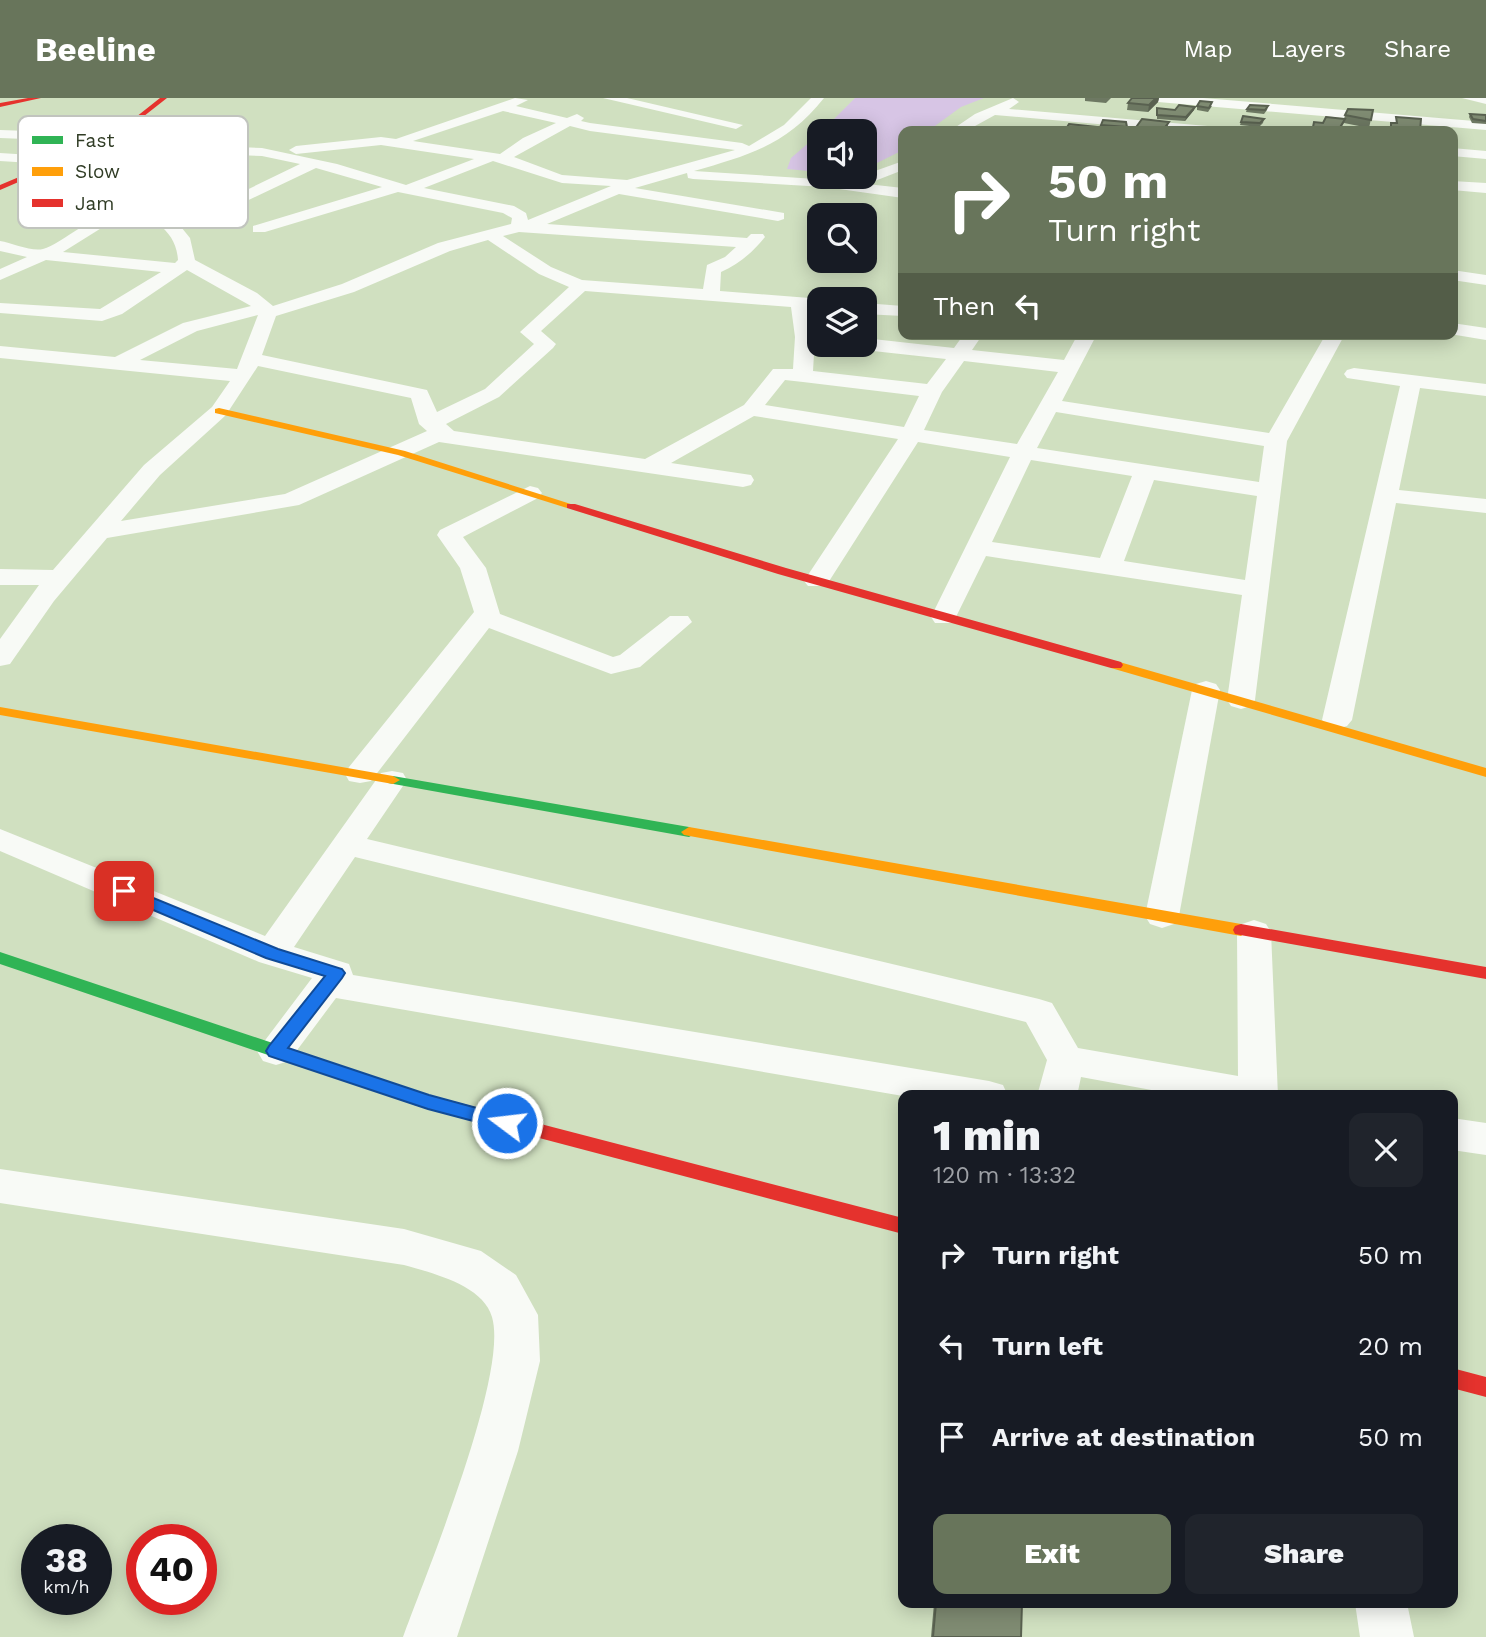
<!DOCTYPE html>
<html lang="en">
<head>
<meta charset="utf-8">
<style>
	:root { --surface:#171b24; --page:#20242c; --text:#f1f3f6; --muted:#9ea1a6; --accent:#68755b }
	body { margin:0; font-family:"Work Sans",sans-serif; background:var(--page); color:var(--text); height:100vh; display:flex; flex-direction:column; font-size:26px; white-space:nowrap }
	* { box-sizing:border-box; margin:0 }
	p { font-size:23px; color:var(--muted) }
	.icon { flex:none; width:38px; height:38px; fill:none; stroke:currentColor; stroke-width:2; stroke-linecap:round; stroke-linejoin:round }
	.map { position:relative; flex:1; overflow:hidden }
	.sheet { position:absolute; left:898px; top:992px; width:560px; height:518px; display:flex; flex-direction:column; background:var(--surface); border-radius:14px; box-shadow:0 4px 18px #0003 }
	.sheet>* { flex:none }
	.hud { position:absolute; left:898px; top:28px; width:560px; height:214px; border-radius:14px; box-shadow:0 4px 18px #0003; background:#68755b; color:#fff; overflow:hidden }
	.controls { position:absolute; left:807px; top:21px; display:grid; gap:14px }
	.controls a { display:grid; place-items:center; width:70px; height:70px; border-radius:14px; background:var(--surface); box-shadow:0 4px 18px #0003; font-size:35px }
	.speed { position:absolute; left:21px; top:1426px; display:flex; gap:14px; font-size:35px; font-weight:700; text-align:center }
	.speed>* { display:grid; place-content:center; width:91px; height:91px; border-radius:50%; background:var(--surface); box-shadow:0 4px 18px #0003; line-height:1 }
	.speed small { font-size:18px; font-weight:400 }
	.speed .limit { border:10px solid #d22; background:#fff; color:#111 }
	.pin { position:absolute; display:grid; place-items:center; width:60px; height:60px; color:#fff; margin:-30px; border-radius:14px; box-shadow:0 4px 10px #0006 }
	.me { position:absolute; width:77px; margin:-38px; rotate:285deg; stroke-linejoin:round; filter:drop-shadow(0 0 5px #0008) }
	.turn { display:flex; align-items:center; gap:24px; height:147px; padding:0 35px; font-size:32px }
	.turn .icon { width:91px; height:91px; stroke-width:2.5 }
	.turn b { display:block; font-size:49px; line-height:60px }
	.then { display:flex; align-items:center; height:66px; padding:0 35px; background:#0003; gap:14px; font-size:26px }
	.round { display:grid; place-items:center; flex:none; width:74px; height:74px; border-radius:14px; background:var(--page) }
	.headline { display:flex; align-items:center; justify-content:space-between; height:119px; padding:0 35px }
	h1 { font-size:42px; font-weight:800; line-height:52px }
	.primary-button { display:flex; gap:14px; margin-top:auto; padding:14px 35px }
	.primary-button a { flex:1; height:80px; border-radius:14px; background:var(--accent); color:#fff; font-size:28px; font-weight:800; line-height:80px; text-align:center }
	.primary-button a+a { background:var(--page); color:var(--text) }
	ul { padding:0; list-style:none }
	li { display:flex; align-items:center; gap:21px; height:91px; padding:0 35px }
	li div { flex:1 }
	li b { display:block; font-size:26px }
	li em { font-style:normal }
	header { display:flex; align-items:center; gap:42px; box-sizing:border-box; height:98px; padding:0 35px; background:var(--accent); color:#fff }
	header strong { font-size:33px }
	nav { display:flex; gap:38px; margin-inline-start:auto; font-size:24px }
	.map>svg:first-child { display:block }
</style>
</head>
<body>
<header>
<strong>Beeline</strong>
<nav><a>Map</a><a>Layers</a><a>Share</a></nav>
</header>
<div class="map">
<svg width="1486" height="1539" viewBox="0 0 1486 1539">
	<rect width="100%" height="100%" fill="#d0e0c0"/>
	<g fill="#d7c5e5">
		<path d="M855,0H984L961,9L928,33H903V52L865,71L864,33H822Z"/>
		<path d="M819,36V74L787,71L791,60Z"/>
	</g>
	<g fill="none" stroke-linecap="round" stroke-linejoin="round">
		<g fill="#f8faf6" fill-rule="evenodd">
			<path d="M515,0L528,2L516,8L567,20L577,16L584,20L581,23L590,25L742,45L749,48L784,27L811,0H824C787,47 749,57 694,73L847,83L903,63V72L867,86L903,90V100L825,89L693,81L688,80L687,75L635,90L784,115V121L778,123L619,96L547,126L747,140L751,136H763L765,139C753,154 739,166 721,174L720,193L822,201H819V211H809L815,239L813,273L927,286L946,261L864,252L855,247H864V240L954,250L964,236H983L972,252L1064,262L1078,236H1097L1062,303L1269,335L1326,236H1345L1287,343L1255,602L1251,608L1241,611L1231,608L1227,602L1242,497L986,458L953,525H935L931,519L1010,359L918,344L826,488H808L804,483L898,341L754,318L671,365L751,377L754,382L751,387L743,389L439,344L299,407L107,440L54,503L10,566L0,568V541L39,487H0V471L53,472L144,367L212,309L230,283L0,260V248L115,259L183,225L251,208L187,172L122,216L102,223L0,215V205L100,211L161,174L46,162L0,182V171L27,159L0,153V143C12,145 32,154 43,151C53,148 64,140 72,135C111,112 135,85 103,44L0,40V32L112,36L119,40L117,44L262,50L337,66L406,87L474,61L381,47L296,56L289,52L296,48L381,39L396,41ZM503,13L556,25L523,40L500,56L413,43ZM570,28L590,33L735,52L627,82L562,77L514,59ZM124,53L262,58L300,66L228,101L167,117L130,98L133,77ZM493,63L562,85L611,88L528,122L526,115L514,108L424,90ZM316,70L382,89L253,128V134H265L398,94L503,115L512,120L511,126L438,145L342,186L273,208L257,195L195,162L190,140L177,124L238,107ZM124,107C150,120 176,130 178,162L175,165L63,154L103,129ZM519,134L736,149L725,159L707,167L703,191L582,182L551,169L503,138ZM488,142L539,176L569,189L520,234L534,246L485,291L437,314L427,292L262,257L276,218L354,194L450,153ZM585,193L791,209L795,239L793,271H773L744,307L645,361L454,333L446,326L499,299L553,250L556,246L541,233ZM258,217L237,271L140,262L197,233ZM964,263L1058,274L1017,346L924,332L942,294ZM258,268L411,300L419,326L427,333L285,396L121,423L160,377L226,317ZM785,282L803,284L919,298L904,329L765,307ZM1056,314L1264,348L1259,384L1037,350ZM1031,362L1132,378L1100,460L992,444ZM1154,382L1257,398L1245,482L1124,463Z"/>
			<path d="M603,0H627L743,27L736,31Z"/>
			<path d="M1013,0L1019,4L1009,11L1219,29L1226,33H1176L995,17L966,33H950L975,16Z"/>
			<path d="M1152,0H1203L1486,24V32L1158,4Z"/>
			<path d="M1462,0H1486V6Z"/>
			<path d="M1452,50L1486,53V61L1452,58Z"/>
			<path d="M0,55L63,59L70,63L63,67L0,63Z"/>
			<path d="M1452,83L1486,85V95L1452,92Z"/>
			<path d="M1452,172L1486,177V187L1452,182Z"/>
			<path d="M864,205L903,208V218L864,216Z"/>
			<path d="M1452,225L1486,230V242L1450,236Z"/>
			<path d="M1354,270L1486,286V298L1420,290L1399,392L1486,401V415L1396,405L1352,622L1347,628L1337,631L1327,628L1322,622L1400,288L1347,280L1344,276L1347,272Z"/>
			<path d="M530,388L538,390L542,395L538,400L463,439L486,470L500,516L613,559L620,557L670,518H688L692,524L640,569L611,576L489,530L371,683L360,685L349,683L345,676L349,669L474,514L460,470L437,437L440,432Z"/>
			<path d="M1206,583L1216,586L1220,592L1179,818L1174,826L1162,830L1150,826L1145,818L1192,592L1196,586Z"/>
			<path d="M392,673L403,675L407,682L367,741L1039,901L1052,905L1078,950L1238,978L1237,834L1242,826L1254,822L1266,826L1271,834L1278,998H1184L1081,979L1077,998H1037L1047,962L1026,924L355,759L294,849L349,866L353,877L989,983L1003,987L1008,998H903L336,900L289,963L276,967L263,963L257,953L312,880L259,864L0,753V731L265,838L381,675Z"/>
			<path d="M1452,1020L1486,1025V1057L1452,1052Z"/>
			<path d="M0,1071L404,1131L481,1153L516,1177L538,1217L540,1263L518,1353L457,1539H403C426,1476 509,1276 492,1219C483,1187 432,1175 404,1167L0,1105Z"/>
			<path d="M1355,1505H1407L1414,1539H1360Z"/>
		</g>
		<g fill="#30b455" fill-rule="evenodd">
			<path d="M393,678L689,729L697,734L689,739L388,685L386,682Z"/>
			<path d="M0,854L428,997L430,1002L428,1007L421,1009L0,866Z"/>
		</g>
		<g fill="#ff9f0a" fill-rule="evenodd">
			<path d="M219,310L405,353L577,408L567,410L398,357L215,315V311Z"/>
			<path d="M1116,563L1486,670V679L1111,570V564Z"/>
			<path d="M0,609L393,678L400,682L393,686L0,617Z"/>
			<path d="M689,729L1241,826L1249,832L1241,838L684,737L681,734Z"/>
		</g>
		<g fill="#e5322d" fill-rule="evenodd">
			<path d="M28,0H41L0,9V5Z"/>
			<path d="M160,0H167L111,44L0,92V87L107,42Z"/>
			<path d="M567,406H575L786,470L1121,564L1123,567L1121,570H1111L778,476L567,410Z"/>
			<path d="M1241,826L1486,869V881L1235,836L1233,832L1235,828Z"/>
			<path d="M421,995L903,1120V1136L414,1007L412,1002L414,997Z"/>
			<path d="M1452,1270L1486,1279V1299L1452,1290Z"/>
		</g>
	</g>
	<g fill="#6d7862">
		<path d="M1085,0H1111L1106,5L1085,3Z"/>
		<path d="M1132,0H1159L1158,4L1148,14L1127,12L1128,5Z"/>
		<path d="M1197,8H1212L1208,14L1197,12Z"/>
		<path d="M1268,8L1267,12L1264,16L1246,14L1247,11Z"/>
		<path d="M1195,9L1194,12L1185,23L1157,21V10L1175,12Z"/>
		<path d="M1373,12L1369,30L1344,25L1339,33H1312L1314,24L1323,25L1344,21L1345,17Z"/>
		<path d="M1470,16L1486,17V26L1472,25L1469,19Z"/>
		<path d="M1264,21L1263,25L1259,29L1240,27L1241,24Z"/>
		<path d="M1101,27L1127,29L1126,33L1100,31Z"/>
		<path d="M934,1505H1022L1021,1539H931Z"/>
	</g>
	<g fill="#596150">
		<path d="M1156,0H1159L1158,4L1148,14L1149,7Z"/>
		<path d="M1195,9L1194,12L1185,23L1186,19Z"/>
		<path d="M1169,24L1166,33H1162Z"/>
	</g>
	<g fill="#7f8b72" stroke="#596150" stroke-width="2">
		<path d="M1132,0H1156L1149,7L1128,5Z"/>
		<path d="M1200,3L1212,4L1209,10L1197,8Z"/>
		<path d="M1179,7L1195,9L1186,19L1157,17V10L1175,12Z"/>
		<path d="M1250,7L1268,8L1265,12L1247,11Z"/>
		<path d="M1348,11L1373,12L1371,22L1345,17Z"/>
		<path d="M1470,16L1486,17V23L1473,21Z"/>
		<path d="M1243,18L1264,21L1260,25L1241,24Z"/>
		<path d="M1326,19L1345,21L1339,31L1313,29L1314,24L1323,25Z"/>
		<path d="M1396,19L1421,21L1420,33H1385L1386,31H1391V25H1397Z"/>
		<path d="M1142,21L1169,24L1162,33L1134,32Z"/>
		<path d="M1103,22L1126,24L1127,29L1101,27Z"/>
		<path d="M1069,26L1098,29L1096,33H1077V32L1066,31Z"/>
		<path d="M1205,31L1224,32L1223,33H1203Z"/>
		<path d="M936,1505H1022L1021,1539H933Z"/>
	</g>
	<path fill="#1a73e8" stroke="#114b97" stroke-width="2" d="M124,788L278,851L342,871L345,875L342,880L288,950L429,997L514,1020L517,1025L514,1030L507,1032L428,1011L269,958L266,953L269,948L325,878L266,860L118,797V790Z"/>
	<rect x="18" y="18" width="230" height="112" rx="10" fill="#fff" stroke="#c1c4be" stroke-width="2"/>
	<rect x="32" y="38" width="31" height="8" fill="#30b455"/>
	<rect x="32" y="69" width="31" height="9" fill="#ff9f0a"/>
	<rect x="32" y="101" width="31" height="8" fill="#e5322d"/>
	<g font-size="19" fill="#303c25">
		<text x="75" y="49">Fast</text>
		<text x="75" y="80">Slow</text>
		<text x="75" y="112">Jam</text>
	</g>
</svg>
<div class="controls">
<a><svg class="icon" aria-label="sound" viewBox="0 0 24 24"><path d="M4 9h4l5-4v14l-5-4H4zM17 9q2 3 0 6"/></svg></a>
<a><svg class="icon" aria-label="search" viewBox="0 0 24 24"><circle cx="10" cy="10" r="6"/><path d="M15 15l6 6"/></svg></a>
<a><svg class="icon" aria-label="layers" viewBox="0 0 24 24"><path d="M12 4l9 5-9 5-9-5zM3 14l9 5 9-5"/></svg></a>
</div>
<div class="speed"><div>38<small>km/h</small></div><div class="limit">40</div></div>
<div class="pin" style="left:124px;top:793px;background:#d93025"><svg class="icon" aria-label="arrive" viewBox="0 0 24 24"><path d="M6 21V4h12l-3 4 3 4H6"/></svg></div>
<svg class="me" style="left:507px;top:1025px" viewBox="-20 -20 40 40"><circle r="17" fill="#1a73e8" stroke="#fff" stroke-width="3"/><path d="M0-11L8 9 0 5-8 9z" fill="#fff"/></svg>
<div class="hud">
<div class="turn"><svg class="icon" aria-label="right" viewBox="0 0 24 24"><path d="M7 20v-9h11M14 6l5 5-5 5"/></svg><div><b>50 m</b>Turn right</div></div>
<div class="then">Then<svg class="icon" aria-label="left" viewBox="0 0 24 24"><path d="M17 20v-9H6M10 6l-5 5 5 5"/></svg></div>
</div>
<section class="sheet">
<div class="headline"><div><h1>1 min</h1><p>120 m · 13:32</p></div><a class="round"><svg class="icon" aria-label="close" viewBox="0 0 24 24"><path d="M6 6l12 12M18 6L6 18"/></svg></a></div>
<ul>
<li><svg class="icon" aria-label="right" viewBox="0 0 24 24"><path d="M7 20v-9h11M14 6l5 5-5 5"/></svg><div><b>Turn right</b></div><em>50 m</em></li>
<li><svg class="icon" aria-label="left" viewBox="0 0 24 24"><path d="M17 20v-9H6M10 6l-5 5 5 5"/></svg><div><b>Turn left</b></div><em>20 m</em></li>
<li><svg class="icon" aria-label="arrive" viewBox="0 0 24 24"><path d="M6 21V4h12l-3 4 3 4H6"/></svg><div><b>Arrive at destination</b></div><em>50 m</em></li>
</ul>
<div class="primary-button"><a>Exit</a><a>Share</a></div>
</section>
</div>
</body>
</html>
